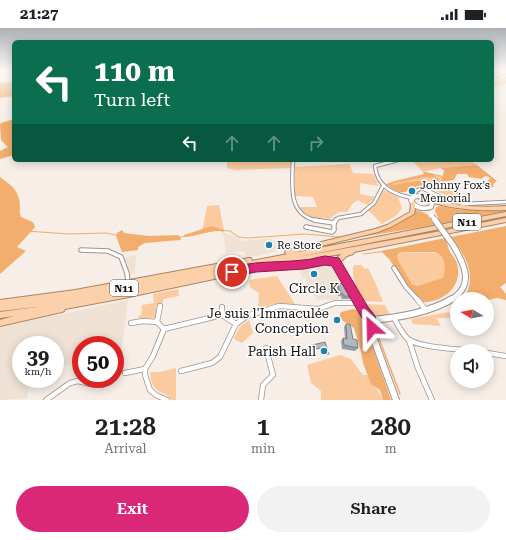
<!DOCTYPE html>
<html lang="en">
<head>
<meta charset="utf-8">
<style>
	:root { --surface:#fff; --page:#f2f2f2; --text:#202124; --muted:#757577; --accent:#db2777 }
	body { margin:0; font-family:"Roboto Serif",serif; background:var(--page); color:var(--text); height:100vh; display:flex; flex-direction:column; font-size:15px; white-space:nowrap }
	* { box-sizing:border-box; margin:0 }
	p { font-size:13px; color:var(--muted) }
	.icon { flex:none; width:22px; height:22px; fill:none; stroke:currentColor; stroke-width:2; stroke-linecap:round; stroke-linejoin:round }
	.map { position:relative; height:372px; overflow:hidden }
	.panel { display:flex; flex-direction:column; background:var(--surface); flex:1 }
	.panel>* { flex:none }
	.banner { position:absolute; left:12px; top:12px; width:482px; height:122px; border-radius:6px; box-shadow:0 2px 10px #0003; background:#0b6e4f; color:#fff; overflow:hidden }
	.needle { width:26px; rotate:280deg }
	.fabs { position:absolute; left:450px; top:264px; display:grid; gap:8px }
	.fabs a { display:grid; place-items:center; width:44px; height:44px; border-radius:50%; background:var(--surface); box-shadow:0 2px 10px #0003; font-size:20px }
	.speed { position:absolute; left:12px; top:308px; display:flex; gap:8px; font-size:20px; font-weight:700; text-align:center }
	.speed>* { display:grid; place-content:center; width:52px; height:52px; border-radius:50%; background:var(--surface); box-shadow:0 2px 10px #0003; line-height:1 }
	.speed small { font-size:10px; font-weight:400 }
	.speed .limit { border:6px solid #d22; background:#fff; color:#111 }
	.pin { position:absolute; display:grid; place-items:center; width:34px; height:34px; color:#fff; margin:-17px; border:2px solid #fff; border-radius:50%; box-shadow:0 1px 4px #0007 }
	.me { position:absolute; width:44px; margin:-22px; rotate:335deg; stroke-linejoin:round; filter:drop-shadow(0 0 3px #0008) }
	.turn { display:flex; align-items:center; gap:14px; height:84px; padding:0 16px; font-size:18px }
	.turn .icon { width:52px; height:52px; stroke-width:2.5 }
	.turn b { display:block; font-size:28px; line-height:34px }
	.lanes { display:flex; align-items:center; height:38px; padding:0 16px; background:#0003; justify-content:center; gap:20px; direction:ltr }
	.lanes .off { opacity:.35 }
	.eta { display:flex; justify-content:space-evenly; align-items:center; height:68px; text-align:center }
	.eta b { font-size:24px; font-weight:600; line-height:28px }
	.primary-button { display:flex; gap:8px; margin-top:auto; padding:8px 16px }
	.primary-button a { flex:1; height:46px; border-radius:24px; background:var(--accent); color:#fff; font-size:16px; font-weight:600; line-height:46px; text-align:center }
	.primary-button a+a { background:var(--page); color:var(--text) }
	.status { display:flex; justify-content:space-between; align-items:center; height:28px; padding:0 20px; background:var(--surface); direction:ltr }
	.status svg { height:11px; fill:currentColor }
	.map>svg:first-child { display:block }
</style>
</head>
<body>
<div class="status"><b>21:27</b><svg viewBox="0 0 49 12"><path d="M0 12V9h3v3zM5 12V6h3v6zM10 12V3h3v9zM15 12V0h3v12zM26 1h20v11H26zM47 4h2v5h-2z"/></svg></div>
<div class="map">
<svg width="506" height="372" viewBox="0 0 506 372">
	<rect width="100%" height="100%" fill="#f6eee7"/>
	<g fill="#efe1d4">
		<path d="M223,205L236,208L244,213L271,210L272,213L275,212L278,223L246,230L244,223L226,225Z"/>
		<path d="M136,227L135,245L131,246L124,230Z"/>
		<path d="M324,236L334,240L339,245L351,271L330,272L325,271L317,273L305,250H303L298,240Z"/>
		<path d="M128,272L121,325L115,326V317H81V334L55,340V317H21V351H31L27,370L0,372V299Z"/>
	</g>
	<g fill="#fbca9e">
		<path d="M492,42H506V56L492,60Z"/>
		<path d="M214,132H292L290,140L236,142L227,140V133Z"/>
		<path d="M412,132H470L477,137L440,140L423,144Z"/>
		<path d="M349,136L353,145L373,146L379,158L360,155V166L375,169L367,177L358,172L352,176L347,184H339L329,191L307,189L298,179H317L313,169L295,168V139Z"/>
		<path d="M432,147L443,149L442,154H450L466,173C454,173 443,167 434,161L439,156C429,153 417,152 407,154C400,156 397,158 390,156L426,149L430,150L432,149L439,151Z"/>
		<path d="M383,162L398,169L402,180L397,187L382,196L368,182L376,176Z"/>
		<path d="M219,177L224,202L215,201L202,204L207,178Z"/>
		<path d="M400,224C405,224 411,225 416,225C437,224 450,222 443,250L437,253L415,258L411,254L398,232L397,228Z"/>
		<path d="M355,237H361L365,241L368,240L375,254L383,274L364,273C356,262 352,252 353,239Z"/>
		<path d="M277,248L295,276H275L258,280L259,265L250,259L249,252Z"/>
		<path d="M178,261L179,268L163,271V275L156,278L157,288L155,290H138V288L141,287L142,277L154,275L153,266Z"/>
		<path d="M363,276L385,277L390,287C378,289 370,286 363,276Z"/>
		<path d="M449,284L452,290H436L441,298L413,296L411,291Z"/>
		<path d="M249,292L253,305L242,315L235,312L234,309L240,299Z"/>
		<path d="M340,327L351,331L363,347H368C372,357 379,362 383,372H321V363L311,355L307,337Z"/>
		<path d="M176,340V372H171C166,363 159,366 155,360C151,356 151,349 150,344H160Z"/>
	</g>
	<g fill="#f3ae6e" fill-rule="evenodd">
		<path d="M14,53V68L0,70V55Z"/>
		<path d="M14,91V127L0,131V123L8,119L1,112L0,97L1,95Z"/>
		<path d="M477,137L497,153L493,156L494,159L484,158V156L487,155V153L490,151L489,149L485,148L481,151L469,149L467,146H457L454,152L442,154V149L433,147L439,151L438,153L434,152L435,150L432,149L430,150L426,149L391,156C397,158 401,155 407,154C418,152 429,153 440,156L433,162L425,159L417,158C404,167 399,166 386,156L395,153L424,146L423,144H425L443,148L444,142L440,140Z"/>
		<path d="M0,149C11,157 19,162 20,177C20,181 19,184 21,189L33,194L35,199L17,219L26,223L0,246Z"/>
		<path d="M440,178L461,182L506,181V183L441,196L435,183L436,179Z"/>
		<path d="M416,182L427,186L435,197L361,209L393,198Z"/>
		<path d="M212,198L224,202L223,205L221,203C209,202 197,208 185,209L184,207Z"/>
		<path d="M506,198V255L500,259L506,266V272L497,270L487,272V271H463C479,249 465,227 451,209Z"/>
		<path d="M122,202L124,205L149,208L178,207L180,209L181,212L145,215L138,219V222L122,224L116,208L117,205Z"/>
		<path d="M445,210C447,214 447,215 448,218C448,224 455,229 457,235C463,257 445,274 423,274L408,258L389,231L381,223ZM400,224H434C446,227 446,239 443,250L417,258L412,256L398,232L397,228Z"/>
		<path d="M353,281L357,282L367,303L391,372H383L380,362L371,356L363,335L361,323L354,300L343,293L339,289L341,284Z"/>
	</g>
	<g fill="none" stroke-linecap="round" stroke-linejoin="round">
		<g stroke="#f0ac6b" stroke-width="1">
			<path d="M458,208L506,211"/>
			<path d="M0,214L26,203L69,206L106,205L139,212L171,211L216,202L230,203L239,209L248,210L305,206L339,209"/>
			<path d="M363,226L430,218"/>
			<path d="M345,240L359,269"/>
		</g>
		<path stroke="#f0ac6b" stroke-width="1.5" d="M378,308L400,366"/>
		<g stroke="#9d958f" stroke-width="2.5">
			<path id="minor-far3" d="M492,54L506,48"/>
		</g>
		<g stroke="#9d958f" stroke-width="4.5">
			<g id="minor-far2">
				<path d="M293,132C292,158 287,190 321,193"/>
				<path d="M398,132L375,138C377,159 393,166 412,170"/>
				<path d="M413,169L416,163L422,160L445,171L464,176L506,174"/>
				<path d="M335,193L338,190L361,186L374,175L383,158"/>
			</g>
		</g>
		<g stroke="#9d958f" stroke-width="5.5">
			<g id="minor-far1">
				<path d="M314,192L334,195"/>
				<path d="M306,199L332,204L334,202V195L336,192"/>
				<path d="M81,222L108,223L121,229L127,245L128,255"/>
				<path d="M394,240L406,259L418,272"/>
			</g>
		</g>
		<g stroke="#9d958f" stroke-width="6">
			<g id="minor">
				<path d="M417,271L425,281"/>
				<path d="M222,279V287"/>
				<path d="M394,290C398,297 402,306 408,311C420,320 459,321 475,323"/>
				<path d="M157,294L160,278"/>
				<path d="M131,295L143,293L157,294L164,301"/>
				<path d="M409,312L418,340L432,372"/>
				<path d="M487,325L506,328"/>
				<path d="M181,343L212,335L220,329L236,296L247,288L279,278L318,281L335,275H359"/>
				<path d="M125,345L145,341"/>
				<path d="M46,372L70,355L78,353L90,356L109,354"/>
				<path d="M167,372L156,367L150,362L145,347V341L153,328L164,301L222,287L236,296"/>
				<path d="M261,372L263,357L273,347L266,320"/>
			</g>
		</g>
		<g stroke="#9d958f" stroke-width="6">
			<path id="secondary-far2" d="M415,168L425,169L432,175L431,179C423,182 415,180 411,172Z"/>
		</g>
		<g stroke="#9d958f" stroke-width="7">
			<g id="secondary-far1">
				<path d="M308,236L325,232L336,234L358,272"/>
				<path d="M450,272C475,258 465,237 453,217"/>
			</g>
		</g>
		<g stroke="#9d958f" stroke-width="8">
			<g id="secondary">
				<path d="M357,271L370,292L372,306L396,372"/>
				<path d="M370,292C397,290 428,285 452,271"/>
			</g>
		</g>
		<g stroke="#aa8665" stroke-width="2">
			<g id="trunk">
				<path d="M430,170C457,178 478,180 506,178V182C479,183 454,182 428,173V172Z"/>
				<path d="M413,173L415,175V181L414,186L391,199L378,204L293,225L506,184V188L293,230L441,203L506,190V194L441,207L354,224L353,226C353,226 347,228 347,228C342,231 341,237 334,236L333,234L341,226L294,234H310L311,236L310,238H308L279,240H277L276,238L124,270L65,281L64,283L62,284L0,298V292L14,288L0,290V284L37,279L0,283V272L75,262L249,230H251L252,232L251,233L288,226H286L285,224L286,222H288L375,201L387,197L410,184L411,175Z"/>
			</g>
		</g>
		<use href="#minor-far3" stroke="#fff" stroke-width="1.5"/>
		<use href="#minor-far2" stroke="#fff" stroke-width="2.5"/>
		<use href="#minor-far1" stroke="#fff" stroke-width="3.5"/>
		<use href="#minor" stroke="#fff" stroke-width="4.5"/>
		<use href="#secondary-far2" stroke="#fff" stroke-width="4"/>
		<use href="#secondary-far1" stroke="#fff" stroke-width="5"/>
		<use href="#secondary" stroke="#fff" stroke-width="6"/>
		<use href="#trunk" fill="#fcd0aa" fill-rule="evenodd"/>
		<g stroke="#9d958f" stroke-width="6" stroke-linecap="butt">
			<path id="secondary-bridge-far1" d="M432,188L436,193"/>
		</g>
		<g stroke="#9d958f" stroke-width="7" stroke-linecap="butt">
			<path id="secondary-bridge" d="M435,192L453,217"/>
		</g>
		<use href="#secondary-bridge-far1" stroke="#fff" stroke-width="4"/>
		<use href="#secondary-bridge" stroke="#fff" stroke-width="5"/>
	</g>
	<g fill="#979fa4">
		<path d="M338,256L352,268L350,271H342L341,268H338L337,259Z"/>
		<path d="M346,296L353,311L358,320L355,323L342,321L341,313L343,310H345L344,299Z"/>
	</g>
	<g fill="#b0b9bf" stroke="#7b8286">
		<path d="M347,255L352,268H344L342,265H340L338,256Z"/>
		<path d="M346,296H350L353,311L357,312L358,320L344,317L343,310L347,311Z"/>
		<path d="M325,314L329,326L323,327L320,320L310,323L308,318Z"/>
	</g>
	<linearGradient id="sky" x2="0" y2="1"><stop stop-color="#abb1b6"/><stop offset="0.45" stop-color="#fbf7f4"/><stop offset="1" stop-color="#fbf7f4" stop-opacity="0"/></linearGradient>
	<rect width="506" height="94" fill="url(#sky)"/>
	<path fill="#db2777" stroke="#8e194d" d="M325,228L339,230L368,279L375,288L378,300L376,305L372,306L367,305L364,294L332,238L325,237L304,241L256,244L232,249L228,247L227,244L228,241C252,232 278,235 303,232C310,232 318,229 325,228Z"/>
	<g fill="#1c83ad" stroke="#fff" stroke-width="1.5">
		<circle cx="412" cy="163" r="4"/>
		<circle cx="269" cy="217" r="4"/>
		<circle cx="314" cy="246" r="4"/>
		<circle cx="337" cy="292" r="4"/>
		<circle cx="324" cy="323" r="4"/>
	</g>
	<g text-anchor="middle" stroke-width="3" stroke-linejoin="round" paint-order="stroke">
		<g fill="#fff" stroke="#5a5856" stroke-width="1">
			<rect x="453" y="186" width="28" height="16" rx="3"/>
			<rect x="110" y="252" width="28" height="16" rx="3"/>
		</g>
		<g font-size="10" font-weight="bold" fill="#13100e">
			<text x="467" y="198">N11</text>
			<text x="124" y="264">N11</text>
		</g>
		<g font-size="11" fill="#13100e" stroke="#fff" text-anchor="start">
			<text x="420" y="161">Johnny Fox's<tspan x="420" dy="13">Memorial</tspan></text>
			<text x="277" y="221">Re Store</text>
		</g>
		<g font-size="13" fill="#13100e" stroke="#fff" text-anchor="end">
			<text x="314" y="265" text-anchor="middle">Circle K</text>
			<text x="329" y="290">Je suis l'Immaculée<tspan x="329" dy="15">Conception</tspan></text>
			<text x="316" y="328">Parish Hall</text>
		</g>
	</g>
</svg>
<div class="fabs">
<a><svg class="needle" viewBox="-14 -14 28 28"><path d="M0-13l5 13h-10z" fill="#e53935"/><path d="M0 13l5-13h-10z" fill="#757577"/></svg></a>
<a><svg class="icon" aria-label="sound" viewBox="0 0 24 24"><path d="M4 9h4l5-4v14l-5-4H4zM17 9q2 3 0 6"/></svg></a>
</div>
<div class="speed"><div>39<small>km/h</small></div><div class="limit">50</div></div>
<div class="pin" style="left:232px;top:244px;background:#d93025"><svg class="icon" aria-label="arrive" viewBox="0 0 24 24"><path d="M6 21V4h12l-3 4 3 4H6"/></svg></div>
<svg class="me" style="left:372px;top:300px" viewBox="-20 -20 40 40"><path d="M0-17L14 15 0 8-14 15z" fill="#db2777" stroke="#fff" stroke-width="4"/></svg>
<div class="banner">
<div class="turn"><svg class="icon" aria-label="left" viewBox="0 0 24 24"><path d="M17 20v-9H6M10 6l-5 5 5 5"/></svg><div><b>110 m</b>Turn left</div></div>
<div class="lanes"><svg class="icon" aria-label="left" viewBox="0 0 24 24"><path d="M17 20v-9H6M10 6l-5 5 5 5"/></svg><svg class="icon off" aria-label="ahead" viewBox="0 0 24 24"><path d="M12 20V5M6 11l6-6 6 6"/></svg><svg class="icon off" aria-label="ahead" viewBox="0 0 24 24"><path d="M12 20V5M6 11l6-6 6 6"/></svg><svg class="icon off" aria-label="right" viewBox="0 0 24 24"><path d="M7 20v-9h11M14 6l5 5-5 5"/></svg></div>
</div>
</div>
<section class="panel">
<div class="eta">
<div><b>21:28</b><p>Arrival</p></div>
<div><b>1</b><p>min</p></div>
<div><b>280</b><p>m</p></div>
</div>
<div class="primary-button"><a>Exit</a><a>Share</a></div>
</section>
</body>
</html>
